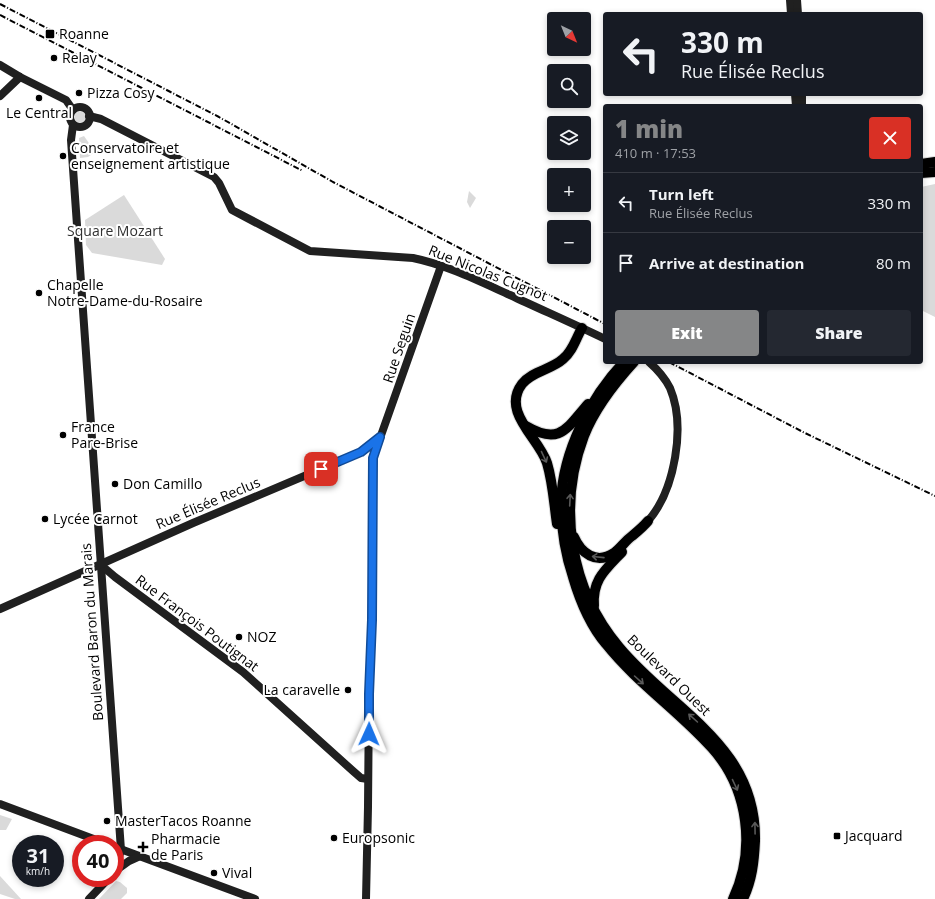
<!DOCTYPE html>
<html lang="en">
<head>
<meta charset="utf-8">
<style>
	:root { --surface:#171b24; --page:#242831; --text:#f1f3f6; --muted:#9ea1a6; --line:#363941; --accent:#858687 }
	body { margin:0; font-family:"Open Sans",sans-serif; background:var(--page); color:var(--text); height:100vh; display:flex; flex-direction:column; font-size:15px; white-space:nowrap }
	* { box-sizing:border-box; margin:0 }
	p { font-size:13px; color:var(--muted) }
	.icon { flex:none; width:22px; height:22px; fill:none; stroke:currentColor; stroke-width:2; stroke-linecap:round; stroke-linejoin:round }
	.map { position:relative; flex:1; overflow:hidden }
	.details { position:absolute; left:603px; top:104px; width:320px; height:260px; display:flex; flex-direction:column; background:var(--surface); border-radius:4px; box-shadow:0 2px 6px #0003 }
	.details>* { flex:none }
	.guide { position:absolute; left:603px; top:12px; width:320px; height:84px; border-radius:4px; box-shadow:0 2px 6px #0003; background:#171b24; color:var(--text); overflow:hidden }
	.needle { width:26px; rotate:137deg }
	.controls { position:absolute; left:547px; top:12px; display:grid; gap:8px }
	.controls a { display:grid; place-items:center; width:44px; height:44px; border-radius:4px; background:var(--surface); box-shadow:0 2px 6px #0003; font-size:20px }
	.speed { position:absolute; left:12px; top:835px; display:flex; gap:8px; font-size:20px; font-weight:700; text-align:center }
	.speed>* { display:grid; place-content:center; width:52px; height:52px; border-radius:50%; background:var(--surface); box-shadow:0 2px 6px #0003; line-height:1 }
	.speed small { font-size:10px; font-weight:400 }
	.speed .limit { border:6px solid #d22; background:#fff; color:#111 }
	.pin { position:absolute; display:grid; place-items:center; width:34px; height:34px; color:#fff; margin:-17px; border-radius:8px; box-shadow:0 2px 6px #0006 }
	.me { position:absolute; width:44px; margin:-22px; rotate:1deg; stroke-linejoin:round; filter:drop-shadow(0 0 3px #0008) }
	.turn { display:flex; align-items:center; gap:14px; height:84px; padding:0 12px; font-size:18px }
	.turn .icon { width:52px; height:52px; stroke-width:2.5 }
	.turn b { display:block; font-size:28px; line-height:34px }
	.round { display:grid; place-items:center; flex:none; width:42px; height:42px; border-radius:4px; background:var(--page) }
	.overview { display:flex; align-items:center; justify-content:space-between; height:68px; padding:0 12px }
	h1 { font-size:24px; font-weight:800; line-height:30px; color:var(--accent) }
	.cta { display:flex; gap:8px; margin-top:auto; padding:8px 12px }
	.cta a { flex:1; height:46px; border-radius:4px; background:var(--accent); color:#fff; font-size:16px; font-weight:800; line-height:46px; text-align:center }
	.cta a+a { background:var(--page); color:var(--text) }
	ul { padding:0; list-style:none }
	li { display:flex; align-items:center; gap:12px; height:60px; padding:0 12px; border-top:1px solid var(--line) }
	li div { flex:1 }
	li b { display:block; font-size:15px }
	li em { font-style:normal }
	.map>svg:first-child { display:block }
</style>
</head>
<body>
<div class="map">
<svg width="935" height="899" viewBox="0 0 935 899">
	<rect width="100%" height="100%" fill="#fff"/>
	<g fill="#dadada">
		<circle cx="80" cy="117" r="5.5"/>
		<path d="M84,136L95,152L88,157L80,158L79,138Z"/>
		<path d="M935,184V317L921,310V187Z"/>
		<path d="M469,191L476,198L470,208L467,202Z"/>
		<path d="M124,195L165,259L162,265L92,253L86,245L85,220Z"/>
		<path d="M0,815L12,819L6,830H0Z"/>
		<path d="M0,876L21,899H15L0,894Z"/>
		<path d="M116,881L120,882L127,888V893L121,899H99Z"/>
	</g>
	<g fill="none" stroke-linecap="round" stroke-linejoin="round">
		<g stroke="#dbdbdb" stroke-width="12">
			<g id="primary">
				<path d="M921,164L935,162"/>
				<path d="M921,173L935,172"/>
				<path d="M624,362C590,398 563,451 561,501C561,527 565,553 573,577C580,601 590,625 606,644C637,683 679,711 712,748C749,789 756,850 733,899"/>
				<path d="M634,362C614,384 595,408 584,436C557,507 570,589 619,647C672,711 757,745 755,841C754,862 752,880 743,899"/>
				<path d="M526,426C560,446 567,428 588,404"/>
				<path d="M557,524C554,504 553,483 547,463C539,438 501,412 522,384C532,371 551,370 563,359C573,351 576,338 582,328"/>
				<path d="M574,537C581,553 596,565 614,553C621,548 625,541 632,536C638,531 643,527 648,521"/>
				<path d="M594,606C592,580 605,570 622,552"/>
			</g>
		</g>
		<g stroke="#202020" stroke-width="8">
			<path d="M790,0L791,14"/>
			<path d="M797,0L798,14"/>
			<path d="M0,65L20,77L66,100L73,110"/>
			<path d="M795,94L796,106"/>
			<path d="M802,94V106"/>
			<path d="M0,96L20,77"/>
			<circle cx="80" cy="117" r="10"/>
			<path d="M89,116L101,119L214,177L219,183L232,210L310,251L413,258C447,265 479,281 510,295C542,310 574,324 605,339"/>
			<path d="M73,125L71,140L121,850L115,871"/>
			<path d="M648,521C675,490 686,426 670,388C665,378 658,370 649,362"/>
			<path d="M101,565L115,577L243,672L353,771L361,778L368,779"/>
			<path d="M0,609L193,523L361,452L380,437"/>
			<path d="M0,804L107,844"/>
			<path d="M115,847L255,899"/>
			<path d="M115,871L129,861L140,856"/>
			<path d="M89,899L109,878"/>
			<path d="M366,899L368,807L369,694L372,620L373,458L441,266"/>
		</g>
		<use href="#primary" stroke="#000" stroke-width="10"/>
		<g stroke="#000" stroke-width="2" stroke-dasharray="6 2 1 2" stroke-linecap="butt">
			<path d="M0,4L219,117L333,182L605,324"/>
			<path d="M0,15L303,171"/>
			<path d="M669,362L803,432L935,496"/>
		</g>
	</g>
	<defs><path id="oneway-shaft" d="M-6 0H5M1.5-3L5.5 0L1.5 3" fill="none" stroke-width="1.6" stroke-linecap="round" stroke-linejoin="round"/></defs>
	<g stroke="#595959">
		<use href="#oneway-shaft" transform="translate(544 457) rotate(65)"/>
		<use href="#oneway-shaft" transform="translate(570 500) rotate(-87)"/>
		<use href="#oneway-shaft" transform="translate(598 557) rotate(-174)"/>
		<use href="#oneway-shaft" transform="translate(639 680) rotate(42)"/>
		<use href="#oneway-shaft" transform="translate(693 718) rotate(-138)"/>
		<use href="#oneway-shaft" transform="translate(735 785) rotate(65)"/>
		<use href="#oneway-shaft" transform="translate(755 828) rotate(-91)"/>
	</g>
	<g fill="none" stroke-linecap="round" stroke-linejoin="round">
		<g stroke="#114b97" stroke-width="10">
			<path id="route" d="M321,469L361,452L380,437L373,458L372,620L369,694V734"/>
		</g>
		<use href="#route" stroke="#1a73e8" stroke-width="7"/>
	</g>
	<g fill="#000" stroke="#fff" stroke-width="1.5">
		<rect x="45" y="29" width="10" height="10" rx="2"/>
		<circle cx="54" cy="58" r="4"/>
		<circle cx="79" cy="93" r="4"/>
		<circle cx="39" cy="98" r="4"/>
		<circle cx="63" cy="156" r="4"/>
		<circle cx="39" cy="293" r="4"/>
		<circle cx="63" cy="435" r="4"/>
		<circle cx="115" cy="484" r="4"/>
		<circle cx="45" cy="519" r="4"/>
		<circle cx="239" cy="637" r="4"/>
		<circle cx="348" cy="690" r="4"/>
		<circle cx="107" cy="821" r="4"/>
		<rect x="833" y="832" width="8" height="8" rx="2"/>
		<circle cx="334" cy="838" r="4"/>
		<path d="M141 841h4v4h4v4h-4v4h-4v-4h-4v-4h4z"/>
		<circle cx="214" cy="873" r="4"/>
	</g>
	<g text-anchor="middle" stroke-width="4" stroke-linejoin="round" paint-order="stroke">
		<g font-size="14" fill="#000" stroke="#fff" text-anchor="start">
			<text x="59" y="39">Roanne</text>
			<text x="62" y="63">Relay</text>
			<text x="87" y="98">Pizza Cosy</text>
			<text x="39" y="118" text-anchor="middle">Le Central</text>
			<text x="71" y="153">Conservatoire et<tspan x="71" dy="16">enseignement artistique</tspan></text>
			<text x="47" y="290">Chapelle<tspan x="47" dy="16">Notre-Dame-du-Rosaire</tspan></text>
			<text x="71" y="432">France<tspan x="71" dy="16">Pare-Brise</tspan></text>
			<text x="123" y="489">Don Camillo</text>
			<text x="53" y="524">Lycée Carnot</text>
			<text x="247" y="642">NOZ</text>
			<text x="340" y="695" text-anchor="end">La caravelle</text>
			<text x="115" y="826">MasterTacos Roanne</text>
			<text x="845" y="841">Jacquard</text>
			<text x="342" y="843">Europsonic</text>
			<text x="151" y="844">Pharmacie<tspan x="151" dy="16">de Paris</tspan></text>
			<text x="222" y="878">Vival</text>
		</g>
		<g font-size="14" fill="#313131" stroke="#fff">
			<text x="115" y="236">Square Mozart</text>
		</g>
		<g font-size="14" fill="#000" stroke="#fff">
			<text transform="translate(488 273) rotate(22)" y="5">Rue Nicolas Cugnot</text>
			<text transform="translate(399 348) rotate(-71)" y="5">Rue Seguin</text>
			<text transform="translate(208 503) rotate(-23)" y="5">Rue Élisée Reclus</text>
			<text transform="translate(197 623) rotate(37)" y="5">Rue François Poutignat</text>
			<text transform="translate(92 632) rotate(-94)" y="5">Boulevard Baron du Marais</text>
			<text transform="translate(669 675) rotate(44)" y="5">Boulevard Ouest</text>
		</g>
	</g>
</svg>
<div class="controls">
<a><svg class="needle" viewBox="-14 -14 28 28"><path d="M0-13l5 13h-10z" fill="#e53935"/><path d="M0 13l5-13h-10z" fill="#9ea1a6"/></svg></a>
<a><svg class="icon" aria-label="search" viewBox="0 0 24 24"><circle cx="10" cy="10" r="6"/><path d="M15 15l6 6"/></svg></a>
<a><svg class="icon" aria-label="layers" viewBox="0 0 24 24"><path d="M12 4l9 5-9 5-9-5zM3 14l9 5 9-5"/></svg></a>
<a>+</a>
<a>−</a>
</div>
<div class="speed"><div>31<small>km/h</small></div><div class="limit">40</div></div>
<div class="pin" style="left:321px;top:469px;background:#d93025"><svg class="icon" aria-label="arrive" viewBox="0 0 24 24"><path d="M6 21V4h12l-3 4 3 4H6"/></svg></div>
<svg class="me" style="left:369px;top:734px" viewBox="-20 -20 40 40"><path d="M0-17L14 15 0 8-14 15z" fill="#1a73e8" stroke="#fff" stroke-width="4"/></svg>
<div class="guide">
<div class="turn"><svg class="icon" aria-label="left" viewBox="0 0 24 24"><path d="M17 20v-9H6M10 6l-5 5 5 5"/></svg><div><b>330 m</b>Rue Élisée Reclus</div></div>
</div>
<section class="details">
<div class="overview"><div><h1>1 min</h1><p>410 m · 17:53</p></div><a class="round" style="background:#d93025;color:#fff"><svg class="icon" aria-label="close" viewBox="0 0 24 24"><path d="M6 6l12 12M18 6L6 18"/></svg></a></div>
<ul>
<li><svg class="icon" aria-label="left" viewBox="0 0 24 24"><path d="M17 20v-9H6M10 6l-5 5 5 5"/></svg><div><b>Turn left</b><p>Rue Élisée Reclus</p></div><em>330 m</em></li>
<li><svg class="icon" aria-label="arrive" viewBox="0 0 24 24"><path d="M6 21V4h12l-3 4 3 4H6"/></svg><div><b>Arrive at destination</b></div><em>80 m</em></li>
</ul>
<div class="cta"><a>Exit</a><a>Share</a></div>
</section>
</div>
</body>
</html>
